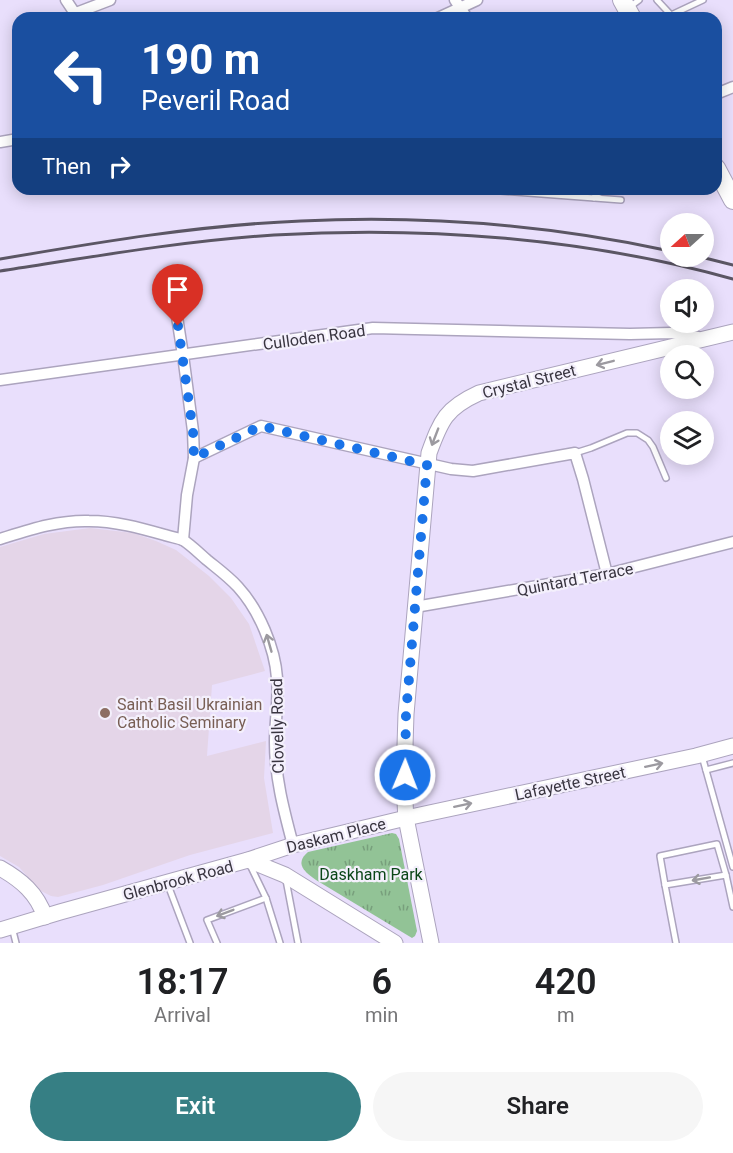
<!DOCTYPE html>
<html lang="en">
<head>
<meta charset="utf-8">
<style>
	:root { --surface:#fff; --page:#f6f6f6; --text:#202124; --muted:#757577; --accent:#367f84 }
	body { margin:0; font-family:Roboto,sans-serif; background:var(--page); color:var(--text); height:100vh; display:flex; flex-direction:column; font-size:22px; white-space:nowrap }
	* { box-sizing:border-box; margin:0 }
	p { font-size:20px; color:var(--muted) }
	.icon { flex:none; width:33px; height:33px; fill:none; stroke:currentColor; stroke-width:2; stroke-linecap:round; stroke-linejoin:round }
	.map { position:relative; height:943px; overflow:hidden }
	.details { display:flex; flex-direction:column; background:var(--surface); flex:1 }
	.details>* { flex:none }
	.guide { position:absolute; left:12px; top:12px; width:710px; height:183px; border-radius:18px; box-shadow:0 3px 15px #0003; background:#1a4fa0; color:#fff; overflow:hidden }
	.needle { width:39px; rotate:249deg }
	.tools { position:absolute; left:660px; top:213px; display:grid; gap:12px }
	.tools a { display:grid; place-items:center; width:54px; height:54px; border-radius:50%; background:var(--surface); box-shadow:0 3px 15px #0003; font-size:30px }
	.pin { position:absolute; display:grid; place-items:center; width:51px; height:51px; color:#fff; margin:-62px -26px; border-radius:50% 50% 50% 0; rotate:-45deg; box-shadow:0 0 6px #0007 }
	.pin .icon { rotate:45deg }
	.me { position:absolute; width:66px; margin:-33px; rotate:1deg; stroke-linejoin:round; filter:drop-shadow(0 0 4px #0008) }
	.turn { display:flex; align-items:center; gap:21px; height:126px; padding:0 30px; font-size:27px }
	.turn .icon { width:78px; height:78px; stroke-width:2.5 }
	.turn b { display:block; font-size:42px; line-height:51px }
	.then { display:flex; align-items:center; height:57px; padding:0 30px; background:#0003; gap:12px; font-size:22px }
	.eta { display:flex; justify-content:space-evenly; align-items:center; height:102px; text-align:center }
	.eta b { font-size:36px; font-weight:600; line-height:42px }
	.cta { display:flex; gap:12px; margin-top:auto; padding:12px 30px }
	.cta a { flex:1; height:69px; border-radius:36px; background:var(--accent); color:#fff; font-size:24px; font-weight:600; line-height:69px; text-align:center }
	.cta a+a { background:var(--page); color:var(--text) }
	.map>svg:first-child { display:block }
</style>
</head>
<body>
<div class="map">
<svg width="733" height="943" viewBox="0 0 733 943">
	<defs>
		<pattern id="park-tufts" width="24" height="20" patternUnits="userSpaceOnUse" patternTransform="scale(1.5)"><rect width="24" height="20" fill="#92c396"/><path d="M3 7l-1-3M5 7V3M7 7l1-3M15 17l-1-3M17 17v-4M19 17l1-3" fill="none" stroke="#789f7c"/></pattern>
	</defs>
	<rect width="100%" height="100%" fill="#e9dffc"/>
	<path fill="#e4d5e8" d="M90,528L133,533L156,541L176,550L209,576L231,598L249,624L265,671L212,685L207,756L266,741L264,778L273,833L190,855L103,885L58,897L51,896L39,890L19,867L0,856V547L44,534Z"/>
	<path fill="url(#park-tufts)" d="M392,833L396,834L399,839L417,931L415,936L412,938L316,880C305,872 294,864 308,852Z"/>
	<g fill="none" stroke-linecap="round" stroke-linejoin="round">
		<g stroke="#aca4be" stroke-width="8">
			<g id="lane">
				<path d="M657,0L671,15L703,0"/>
				<path d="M631,6L639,0"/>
				<path d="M475,189L621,200"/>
				<path d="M594,198L595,195L611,189"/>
				<path d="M575,453L591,448L627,433H637L648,440L653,447L666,478"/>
				<path d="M702,756L733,867"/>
				<path d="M706,770L733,763"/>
				<path d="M250,865L266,898L280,943"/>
				<path d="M286,880L298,943"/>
				<path d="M168,885L190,943"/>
				<path d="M665,885L660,856L717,844L726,875"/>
				<path d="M12,927L16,943"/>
				<path d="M217,943L207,920L266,898"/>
				<path d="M676,943L665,885L726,875L733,907"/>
			</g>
		</g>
		<g stroke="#aca4be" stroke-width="13">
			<g id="street">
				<path d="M66,0L78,18"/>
				<path d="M455,0L467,18"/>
				<path d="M76,13L110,0"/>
				<path d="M438,18L477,0"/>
				<path d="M716,94L733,87"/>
				<path d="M0,142L18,139"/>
				<path d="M172,285L183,355L193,431L194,458L187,495L183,540"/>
				<path d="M0,380L373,328L630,334L671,333L698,337"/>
				<path d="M194,458L261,426L451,469L473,471L575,453L583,479L607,574"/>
				<path d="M0,539C29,530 58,520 89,521C115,521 140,528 165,535C171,537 178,538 183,540C191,545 200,554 207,560C218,569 229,577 238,587C259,610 275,648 277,678C279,699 275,721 275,742C275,778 284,811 293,845"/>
				<path d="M415,607L607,574L733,542"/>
			</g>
		</g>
		<g stroke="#aca4be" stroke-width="17">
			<g id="secondary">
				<path d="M248,860L285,875L395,943"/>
				<path d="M0,868C21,880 37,893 45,917"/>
				<path d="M0,930L60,912L248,860L293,845L406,818L696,756L733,746"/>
				<path d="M431,943L406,818C403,783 405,749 406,714L429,453C441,420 446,408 479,393L733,332"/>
			</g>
		</g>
		<g stroke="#aca4be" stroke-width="20">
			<g id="primary">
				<path d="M622,0L632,18"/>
				<path d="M716,168L733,200"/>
			</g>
		</g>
		<use href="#lane" stroke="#fff" stroke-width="5"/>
		<use href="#street" stroke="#fff" stroke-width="10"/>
		<use href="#secondary" stroke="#fff" stroke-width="15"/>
		<use href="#primary" stroke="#fff" stroke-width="18"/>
		<g stroke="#5b5664" stroke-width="3">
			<path d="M697,256L733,265"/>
			<path d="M0,259C100,242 200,225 301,221C425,215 549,225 670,251"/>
			<path d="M0,271C91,257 182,241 274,235C426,226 586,238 733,279"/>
		</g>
	</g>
	<defs><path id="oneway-shaft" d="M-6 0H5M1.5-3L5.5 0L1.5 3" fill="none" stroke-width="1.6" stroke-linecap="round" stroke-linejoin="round" transform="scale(1.5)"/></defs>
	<g stroke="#9c9aa0">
		<use href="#oneway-shaft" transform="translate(605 363) rotate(166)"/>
		<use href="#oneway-shaft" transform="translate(435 437) rotate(111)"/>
		<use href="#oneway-shaft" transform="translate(269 643) rotate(-106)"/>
		<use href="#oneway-shaft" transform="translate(654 765) rotate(-12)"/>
		<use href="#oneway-shaft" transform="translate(463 805) rotate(-12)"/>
		<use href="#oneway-shaft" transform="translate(701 879) rotate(170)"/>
		<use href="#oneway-shaft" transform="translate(225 913) rotate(159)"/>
	</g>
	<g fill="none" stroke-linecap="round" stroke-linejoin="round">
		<path stroke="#1a73e8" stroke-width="10" stroke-dasharray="0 18" d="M178,326L193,431L194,458L261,426L427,465L406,714L405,775"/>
	</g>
	<circle fill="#8d6e63" stroke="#f4f0fc" stroke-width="2" cx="105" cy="713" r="6"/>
	<g text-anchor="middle" stroke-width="4.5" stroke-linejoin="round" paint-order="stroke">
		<g font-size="16" fill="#393540" stroke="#f4f0fc">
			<text transform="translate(314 337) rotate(-8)" y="6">Culloden Road</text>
			<text transform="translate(529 381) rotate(-14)" y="6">Crystal Street</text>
			<text transform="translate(575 579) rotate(-11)" y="6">Quintard Terrace</text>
			<text transform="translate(277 726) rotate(-91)" y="6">Clovelly Road</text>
			<text transform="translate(570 783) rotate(-12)" y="6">Lafayette Street</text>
			<text transform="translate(336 835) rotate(-14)" y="6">Daskam Place</text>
			<text transform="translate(178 880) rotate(-15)" y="6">Glenbrook Road</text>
		</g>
		<g font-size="16" fill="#785e54" stroke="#f4f0fc" text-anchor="start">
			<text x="117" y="710">Saint Basil Ukrainian<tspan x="117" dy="18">Catholic Seminary</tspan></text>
		</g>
		<g font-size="16" fill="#0b4618" stroke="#f4f0fc">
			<text x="371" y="880">Daskham Park</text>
		</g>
	</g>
</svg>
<div class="tools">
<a><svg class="needle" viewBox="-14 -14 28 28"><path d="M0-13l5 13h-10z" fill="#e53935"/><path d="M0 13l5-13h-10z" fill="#757577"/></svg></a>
<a><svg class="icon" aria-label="sound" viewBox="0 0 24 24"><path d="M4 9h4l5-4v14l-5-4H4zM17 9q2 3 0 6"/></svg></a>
<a><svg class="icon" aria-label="search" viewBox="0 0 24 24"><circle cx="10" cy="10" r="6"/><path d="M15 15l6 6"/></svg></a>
<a><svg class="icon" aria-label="layers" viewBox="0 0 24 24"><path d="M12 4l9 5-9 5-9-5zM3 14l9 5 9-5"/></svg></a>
</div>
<div class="pin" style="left:178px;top:326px;background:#d93025"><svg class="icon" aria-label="arrive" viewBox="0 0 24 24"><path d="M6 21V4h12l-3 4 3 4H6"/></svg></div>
<svg class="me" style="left:405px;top:775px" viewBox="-20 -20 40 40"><circle r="17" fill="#1a73e8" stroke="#fff" stroke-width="3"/><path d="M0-11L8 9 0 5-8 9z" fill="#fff"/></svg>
<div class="guide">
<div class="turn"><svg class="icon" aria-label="left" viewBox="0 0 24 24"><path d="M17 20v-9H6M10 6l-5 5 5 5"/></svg><div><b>190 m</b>Peveril Road</div></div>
<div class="then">Then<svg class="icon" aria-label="right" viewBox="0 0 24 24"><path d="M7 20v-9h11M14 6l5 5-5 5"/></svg></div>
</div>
</div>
<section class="details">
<div class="eta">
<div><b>18:17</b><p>Arrival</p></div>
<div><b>6</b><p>min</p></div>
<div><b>420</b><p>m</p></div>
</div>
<div class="cta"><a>Exit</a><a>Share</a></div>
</section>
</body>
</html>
